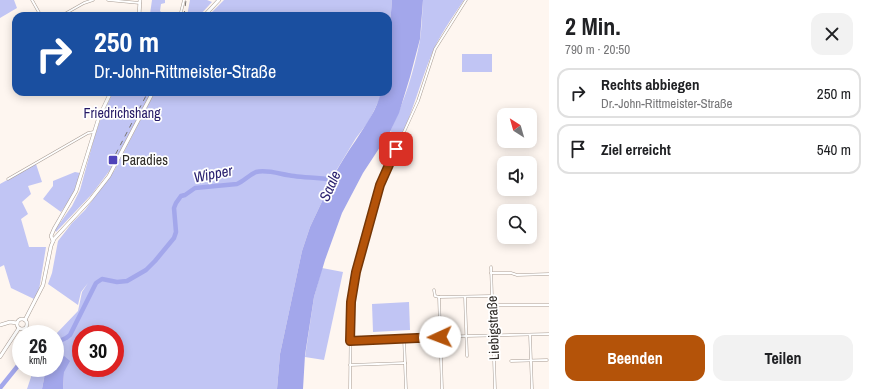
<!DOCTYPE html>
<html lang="de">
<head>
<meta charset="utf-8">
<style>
	:root { --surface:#fff; --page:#f2f2f2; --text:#202124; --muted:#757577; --line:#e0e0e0; --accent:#b45309 }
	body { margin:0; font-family:"Archivo Narrow",sans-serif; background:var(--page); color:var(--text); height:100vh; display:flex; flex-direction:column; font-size:15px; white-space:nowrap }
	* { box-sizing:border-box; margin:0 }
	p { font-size:13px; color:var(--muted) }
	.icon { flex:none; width:22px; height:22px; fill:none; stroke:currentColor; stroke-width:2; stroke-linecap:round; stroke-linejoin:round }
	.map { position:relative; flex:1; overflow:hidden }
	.panel { display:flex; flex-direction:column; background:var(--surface); width:320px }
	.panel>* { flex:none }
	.banner { position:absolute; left:12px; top:12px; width:380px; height:84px; border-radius:12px; box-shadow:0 2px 10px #0003; background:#1a4fa0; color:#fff; overflow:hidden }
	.needle { width:26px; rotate:323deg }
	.tools { position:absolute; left:497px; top:108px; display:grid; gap:8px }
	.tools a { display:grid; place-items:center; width:40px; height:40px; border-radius:8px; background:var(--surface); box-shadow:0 2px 10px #0003; font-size:20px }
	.speed { position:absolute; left:12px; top:325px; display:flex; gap:8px; font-size:20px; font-weight:700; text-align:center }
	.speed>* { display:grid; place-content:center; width:52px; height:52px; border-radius:50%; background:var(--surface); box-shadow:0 2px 10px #0003; line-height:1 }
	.speed small { font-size:10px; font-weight:400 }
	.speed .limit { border:6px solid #d22; background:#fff; color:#111 }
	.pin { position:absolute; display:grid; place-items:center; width:34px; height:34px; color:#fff; margin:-17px; border-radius:8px; box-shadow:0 2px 6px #0006 }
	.me { position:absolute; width:44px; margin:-22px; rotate:268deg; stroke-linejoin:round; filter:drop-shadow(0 0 3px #0008) }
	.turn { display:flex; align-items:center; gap:14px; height:84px; padding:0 16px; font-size:18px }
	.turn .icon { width:52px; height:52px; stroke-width:2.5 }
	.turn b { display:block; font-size:28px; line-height:34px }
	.round { display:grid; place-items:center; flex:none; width:42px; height:42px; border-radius:12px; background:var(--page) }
	.overview { display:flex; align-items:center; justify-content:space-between; height:68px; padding:0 16px }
	h1 { font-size:24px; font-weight:800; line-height:30px }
	.cta { display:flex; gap:8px; margin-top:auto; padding:8px 16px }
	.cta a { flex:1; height:46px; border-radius:12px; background:var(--accent); color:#fff; font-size:16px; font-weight:800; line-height:46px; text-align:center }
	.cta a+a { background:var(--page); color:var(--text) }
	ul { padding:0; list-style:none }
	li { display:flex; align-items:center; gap:12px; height:50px; margin:0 8px 6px; padding:0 8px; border:2px solid var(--line); border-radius:12px }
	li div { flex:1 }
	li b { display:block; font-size:15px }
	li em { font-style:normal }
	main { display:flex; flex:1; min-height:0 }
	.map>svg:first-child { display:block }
</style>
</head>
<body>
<main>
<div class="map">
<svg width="549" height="389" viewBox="0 0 549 389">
	<rect width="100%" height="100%" fill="#fef6f0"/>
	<g fill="#c1c5f4" fill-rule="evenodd">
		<path d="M0,0H14L17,8L0,18Z"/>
		<path d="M152,0H165V3L161,4L160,11L166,16H140V13L150,14Z"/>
		<path d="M190,0H207L212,2L199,16H187Z"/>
		<path d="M224,0H392L388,50V16H208Z"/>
		<path d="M423,0H464C452,18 439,36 431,56C420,83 413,111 401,137L390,131C404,103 414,71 420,40C422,27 422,13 423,0Z"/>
		<rect x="462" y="54" width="30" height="18"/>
		<path d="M113,92H152L113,166L92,194L56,232L55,230L72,206L80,190L95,135L101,118Z"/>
		<path d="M155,92H381L380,98L369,121L356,138L328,184L326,193L310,227L302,251L280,354L277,389H63L64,372L63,355L56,354L55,353V335L78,311L82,292L88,283L81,292L78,305L48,284L52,273L58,241L72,223L85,210L114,171ZM81,334H115V368H81Z"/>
		<path d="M36,164L42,182L28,186L31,194L22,202L28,214L21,219L29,247H46L39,290L34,299L11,288L4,265L0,267V184Z"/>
		<path d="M75,172L80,173L75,192L61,212L43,199L53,186V181Z"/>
		<path d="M322,268L343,272L324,360L305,357L314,297Z"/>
		<path d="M409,302L410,330L373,332L372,304Z"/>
		<path d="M34,368H46L42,389H27Z"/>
	</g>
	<g fill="#a3a7eb">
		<path d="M392,0H423L420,39L410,77L399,113L386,140L380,147L363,173L342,213L325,260L314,297L305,355L303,389H277L280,354L302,251L310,227L326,193L328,184L327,179L330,176L334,175C341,163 348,151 356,140C366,124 377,110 381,92H388V50Z"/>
		<path d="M55,355H63L70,361L64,372L63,389H42L46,368H55Z"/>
	</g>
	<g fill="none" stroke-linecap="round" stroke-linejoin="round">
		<g stroke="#a3a7eb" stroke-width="4.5">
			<path d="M55,343L66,338L70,335L96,283L102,279L117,282L127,281L146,270L155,261L174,238L176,232L174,208L176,203L181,196L185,195L195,188L237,184C244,181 249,175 256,172C268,169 282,175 294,176C306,178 319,177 332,180"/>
			<path d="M0,388L21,362"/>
		</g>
		<g stroke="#a89c93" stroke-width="3">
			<g id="street">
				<path d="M32,0L41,16"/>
				<path d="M108,0L140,3"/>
				<path d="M61,16L84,3L93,0"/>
				<path d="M180,16L184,0"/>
				<path d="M8,179L88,133L94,132"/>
				<path d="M491,267L495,389"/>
				<path d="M491,273H511L517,275L549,274"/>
				<path d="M434,290L435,296L439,297L442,389"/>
				<path d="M439,297L491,296"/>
				<path d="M465,297L467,356"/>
				<path d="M492,305H549"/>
				<path d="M530,335L532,389"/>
				<path d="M404,338L406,389"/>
				<path d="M350,341L466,336L549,334"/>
				<path d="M511,361L547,360"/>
				<path d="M350,365L405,363"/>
				<path d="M350,389L351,302L352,291L380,185L418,101L435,49L466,0"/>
			</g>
		</g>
		<g stroke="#a89c93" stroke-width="4">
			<g id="secondary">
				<path d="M139,16L140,0"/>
				<path d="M204,16L219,0"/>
				<path d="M53,241L51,236L54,229L76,191L99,117L111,92"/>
				<circle cx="22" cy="324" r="5"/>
				<path d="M25,320L43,285L51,246L54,239L91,199L109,176L153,92"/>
				<path d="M0,325L10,322L17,323"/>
				<path d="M0,357L19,328"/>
			</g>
		</g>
		<use href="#street" stroke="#fff" stroke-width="2"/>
		<use href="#secondary" stroke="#fff" stroke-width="3"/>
		<g stroke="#7b7671" stroke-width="1" stroke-dasharray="5 5" stroke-linecap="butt">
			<path d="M184,16L186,0"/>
			<path d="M111,163L148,92"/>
		</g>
	</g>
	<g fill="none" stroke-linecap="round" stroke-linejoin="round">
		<g stroke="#753606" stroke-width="10">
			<path id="route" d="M396,149L380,185L356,272L351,302L350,341L440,337"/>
		</g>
		<use href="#route" stroke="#b45309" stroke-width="7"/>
	</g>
	<rect fill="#4e42b9" stroke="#fff" stroke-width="1.5" x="108" y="155" width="10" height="10" rx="2"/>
	<g text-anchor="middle" stroke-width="3.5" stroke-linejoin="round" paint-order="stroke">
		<g font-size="14" fill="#241865" stroke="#fff">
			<text x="122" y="118">Friedrichshang</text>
		</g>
		<g font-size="14" fill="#2f2b27" stroke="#fff" text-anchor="start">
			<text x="122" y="165">Paradies</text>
		</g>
		<g font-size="14" fill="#2f2b27" stroke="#fff">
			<text transform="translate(493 328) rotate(-92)" y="5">Liebigstraße</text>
		</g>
		<g font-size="15" font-style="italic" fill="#2b2270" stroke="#fff">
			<text transform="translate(213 174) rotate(-11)" y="5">Wipper</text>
			<text transform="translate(330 186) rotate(-66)" y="5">Saale</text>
		</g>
	</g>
</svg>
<div class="tools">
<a><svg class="needle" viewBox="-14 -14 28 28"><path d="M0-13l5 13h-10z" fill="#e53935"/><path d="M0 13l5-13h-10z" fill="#757577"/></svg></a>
<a><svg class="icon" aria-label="sound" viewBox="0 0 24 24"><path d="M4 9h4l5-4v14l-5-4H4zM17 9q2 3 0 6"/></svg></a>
<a><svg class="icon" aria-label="search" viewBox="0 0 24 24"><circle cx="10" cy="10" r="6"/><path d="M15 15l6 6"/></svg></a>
</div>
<div class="speed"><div>26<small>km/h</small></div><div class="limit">30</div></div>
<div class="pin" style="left:396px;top:149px;background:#d93025"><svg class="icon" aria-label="arrive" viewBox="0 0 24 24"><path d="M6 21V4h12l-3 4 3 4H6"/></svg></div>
<svg class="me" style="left:440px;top:337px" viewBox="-20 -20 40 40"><circle r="19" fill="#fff"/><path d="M0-13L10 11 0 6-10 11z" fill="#b45309"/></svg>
<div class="banner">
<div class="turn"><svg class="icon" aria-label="right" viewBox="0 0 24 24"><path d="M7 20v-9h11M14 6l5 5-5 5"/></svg><div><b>250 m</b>Dr.-John-Rittmeister-Straße</div></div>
</div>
</div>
<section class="panel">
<div class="overview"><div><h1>2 Min.</h1><p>790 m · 20:50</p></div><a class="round"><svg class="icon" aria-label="close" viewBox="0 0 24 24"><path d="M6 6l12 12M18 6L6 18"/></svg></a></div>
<ul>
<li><svg class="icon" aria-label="right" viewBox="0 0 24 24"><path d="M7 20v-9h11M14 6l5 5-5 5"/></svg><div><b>Rechts abbiegen</b><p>Dr.-John-Rittmeister-Straße</p></div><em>250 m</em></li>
<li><svg class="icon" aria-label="arrive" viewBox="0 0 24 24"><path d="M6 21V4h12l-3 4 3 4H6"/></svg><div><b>Ziel erreicht</b></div><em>540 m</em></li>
</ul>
<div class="cta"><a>Beenden</a><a>Teilen</a></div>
</section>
</main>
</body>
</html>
